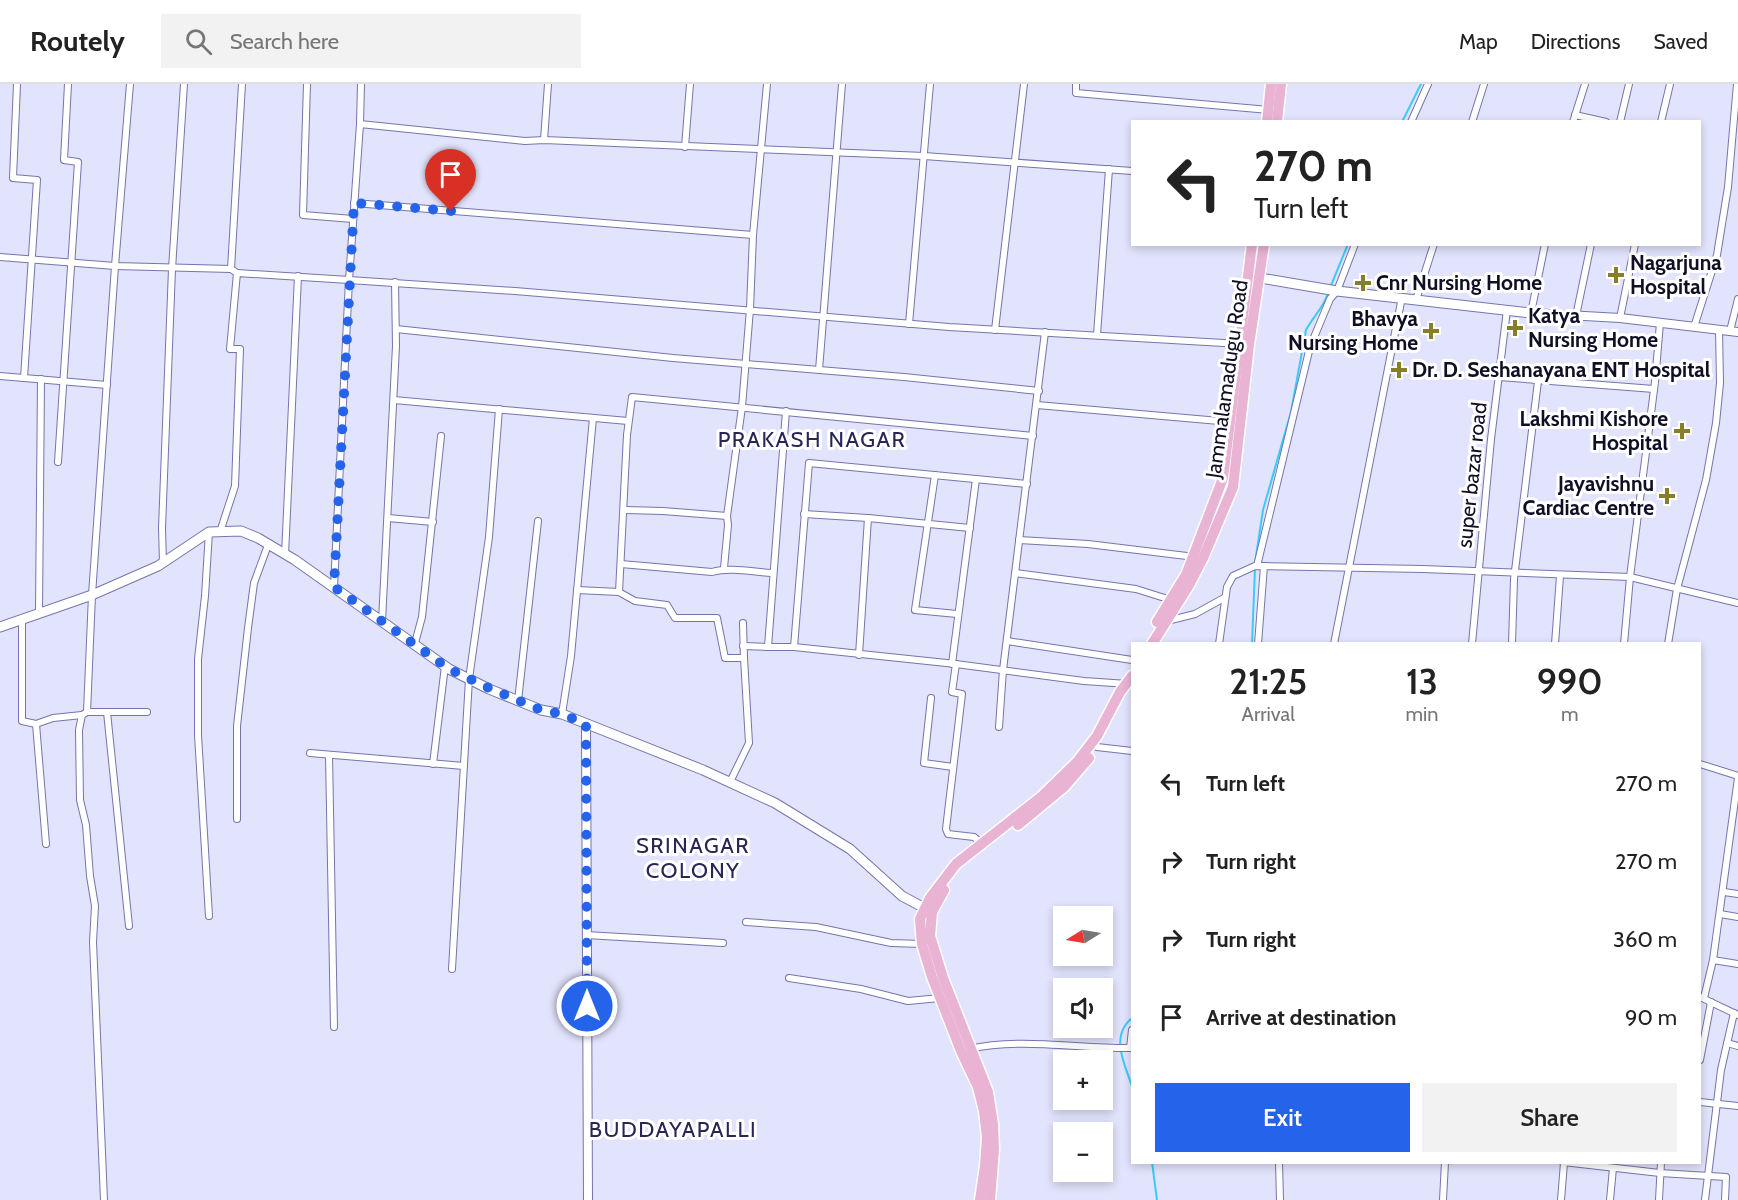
<!DOCTYPE html>
<html lang="en">
<head>
<meta charset="utf-8">
<style>
	:root { --surface:#fff; --page:#f2f2f2; --text:#222; --muted:#767676; --line:#e0e0e0; --accent:#2563eb }
	body { margin:0; font-family:Cabin,sans-serif; background:var(--page); color:var(--text); height:100vh; display:flex; flex-direction:column; font-size:22px; white-space:nowrap }
	* { box-sizing:border-box; margin:0 }
	p { font-size:20px; color:var(--muted) }
	.icon { flex:none; width:33px; height:33px; fill:none; stroke:currentColor; stroke-width:2; stroke-linecap:round; stroke-linejoin:round }
	.map { position:relative; flex:1; overflow:hidden }
	.details { position:absolute; left:1131px; top:558px; width:570px; height:522px; display:flex; flex-direction:column; background:var(--surface); border-radius:0px; box-shadow:0 3px 9px #0003 }
	.details>* { flex:none }
	.hud { position:absolute; left:1131px; top:36px; width:570px; height:126px; border-radius:0px; box-shadow:0 3px 9px #0003; background:#fff; color:var(--text); overflow:hidden }
	.needle { width:39px; rotate:259deg }
	.tools { position:absolute; left:1053px; top:822px; display:grid; gap:12px }
	.tools a { display:grid; place-items:center; width:60px; height:60px; border-radius:0px; background:var(--surface); box-shadow:0 3px 9px #0003; font-size:30px }
	.pin { position:absolute; display:grid; place-items:center; width:51px; height:51px; color:#fff; margin:-62px -26px; border-radius:50% 50% 50% 0; rotate:-45deg; box-shadow:0 0 6px #0007 }
	.pin .icon { rotate:45deg }
	.me { position:absolute; width:66px; margin:-33px; rotate:0deg; stroke-linejoin:round; filter:drop-shadow(0 0 4px #0008) }
	.turn { display:flex; align-items:center; gap:21px; height:126px; padding:0 24px; font-size:27px }
	.turn .icon { width:78px; height:78px; stroke-width:2.5 }
	.turn b { display:block; font-size:42px; line-height:51px }
	.eta { display:flex; justify-content:space-evenly; align-items:center; height:102px; text-align:center }
	.eta b { font-size:36px; font-weight:600; line-height:42px }
	.action { display:flex; gap:12px; margin-top:auto; padding:12px 24px }
	.action a { flex:1; height:69px; border-radius:0px; background:var(--accent); color:#fff; font-size:24px; font-weight:600; line-height:69px; text-align:center }
	.action a+a { background:var(--page); color:var(--text) }
	ul { padding:0; list-style:none }
	li { display:flex; align-items:center; gap:18px; height:78px; padding:0 24px }
	li div { flex:1 }
	li b { display:block; font-size:22px }
	li em { font-style:normal }
	header { display:flex; align-items:center; gap:36px; box-sizing:border-box; height:84px; padding:0 30px; background:var(--surface); border-bottom:2px solid var(--line) }
	header strong { font-size:28px }
	nav { display:flex; gap:33px; margin-inline-start:auto; font-size:21px }
	.search { width:420px; height:54px; background:var(--page); display:flex; align-items:center; gap:15px; box-sizing:border-box; padding:0 21px; border-radius:0px; color:var(--muted); font-size:22px }
	.map>svg:first-child { display:block }
</style>
</head>
<body>
<header>
<strong>Routely</strong>
<div class="search"><svg class="icon" aria-label="search" viewBox="0 0 24 24"><circle cx="10" cy="10" r="6"/><path d="M15 15l6 6"/></svg>Search here</div>
<nav><a>Map</a><a>Directions</a><a>Saved</a></nav>
</header>
<div class="map">
<svg width="1738" height="1116" viewBox="0 0 1738 1116">
	<rect width="100%" height="100%" fill="#e2e3fc"/>
	<g fill="none" stroke-linecap="round" stroke-linejoin="round">
		<g stroke="#3bcbf8" stroke-width="2">
			<path d="M1402,38L1421,0"/>
			<path d="M1330,204L1348,160"/>
			<path d="M1255,479L1263,426L1291,328L1306,246C1313,233 1324,223 1328,209"/>
			<path d="M1252,560L1255,484"/>
			<path d="M1132,934C1110,952 1124,979 1132,1002"/>
			<path d="M1152,1078L1157,1116"/>
		</g>
		<g stroke="#7575ac" stroke-width="8">
			<g id="minor">
				<path d="M17,0L13,94L37,96L24,294"/>
				<path d="M130,0L115,182L92,511L87,628H147"/>
				<path d="M307,0L303,131L353,135"/>
				<path d="M1076,0V9L1269,26"/>
				<path d="M1575,31L1606,38"/>
				<path d="M1411,38L1428,0"/>
				<path d="M1472,38L1484,0"/>
				<path d="M1573,38L1585,0"/>
				<path d="M1620,38L1629,0"/>
				<path d="M1661,38L1670,0"/>
				<path d="M360,40L361,0"/>
				<path d="M544,56L548,0"/>
				<path d="M685,63L690,0"/>
				<path d="M354,119L753,151"/>
				<path d="M0,173L115,182L231,185L237,189"/>
				<path d="M231,185L242,0"/>
				<path d="M1416,216L1434,160"/>
				<path d="M1531,229L1545,160"/>
				<path d="M1576,232L1591,160"/>
				<path d="M1620,234L1635,160"/>
				<path d="M909,240L930,0"/>
				<path d="M1694,243L1717,171L1728,103L1737,0"/>
				<path d="M396,245L673,274L904,293L1039,307"/>
				<path d="M995,246L1024,0"/>
				<path d="M1730,247L1738,215"/>
				<path d="M1097,251L1109,85"/>
				<path d="M819,286L842,0"/>
				<path d="M0,292L107,301"/>
				<path d="M1499,293L1654,305"/>
				<path d="M394,316L628,337"/>
				<path d="M1037,321L1231,338"/>
				<path d="M786,327L768,563H794L956,580L1084,597L1128,600"/>
				<path d="M58,378L78,78L64,76L68,0"/>
				<path d="M935,391L915,526L957,530"/>
				<path d="M625,426L663,427L727,432"/>
				<path d="M804,430L868,434"/>
				<path d="M388,434L433,438"/>
				<path d="M209,448L205,512L198,575V651L209,832"/>
				<path d="M220,448L235,402L240,265H230L237,189L349,196L360,40L525,57L544,56L924,72L1132,87"/>
				<path d="M1019,456L1088,460L1195,473"/>
				<path d="M285,471L298,192"/>
				<path d="M163,479L162,444L172,185L184,0"/>
				<path d="M621,480L712,488C730,483 753,488 772,489"/>
				<path d="M1257,482L1310,263L1330,215L1337,207L1355,160"/>
				<path d="M724,484L728,441L727,432L742,323L750,225L753,151L767,0"/>
				<path d="M1015,489L1136,505L1171,516"/>
				<path d="M334,503L349,196L515,207L949,243L1241,260"/>
				<path d="M577,506L619,508L635,517L667,521L675,534H717L725,574H744L749,659L730,698"/>
				<path d="M619,508L627,351L632,313L1033,352"/>
				<path d="M39,529L41,295"/>
				<path d="M22,535V637L36,640"/>
				<path d="M382,537L396,262L395,198"/>
				<path d="M1167,537L1195,530L1224,514"/>
				<path d="M743,539L744,574"/>
				<path d="M1007,557L1132,576"/>
				<path d="M415,559L422,533L441,352"/>
				<path d="M1219,560L1227,503L1233,492L1255,482L1423,485L1630,493L1738,519"/>
				<path d="M1258,560L1264,482"/>
				<path d="M1334,560L1402,213"/>
				<path d="M1472,560L1491,355L1507,226"/>
				<path d="M1512,560L1514,495L1538,297"/>
				<path d="M1555,560L1560,492"/>
				<path d="M1624,560L1630,493L1655,298L1660,239"/>
				<path d="M1668,560L1677,505L1706,396L1716,339L1720,299L1719,245"/>
				<path d="M743,562L768,563"/>
				<path d="M794,563L809,379L1027,400"/>
				<path d="M859,571L868,434L970,444"/>
				<path d="M952,580L976,395"/>
				<path d="M956,580L952,608L962,610L946,745L948,750L974,753L982,760"/>
				<path d="M931,614L924,679L953,683"/>
				<path d="M518,617L538,437"/>
				<path d="M87,628L82,631L79,646L80,716L86,741L90,792L95,822L93,858L104,1116"/>
				<path d="M107,628L129,842"/>
				<path d="M562,630L571,572L593,334"/>
				<path d="M999,643L1003,586L1045,248"/>
				<path d="M1097,663L1132,667"/>
				<path d="M310,669L464,682"/>
				<path d="M329,671L334,943"/>
				<path d="M433,680L445,582"/>
				<path d="M1700,680L1738,692"/>
				<path d="M1738,694L1713,876L1738,880"/>
				<path d="M237,735V642L248,544L254,499L268,461"/>
				<path d="M46,760L36,640L53,634L82,631"/>
				<path d="M1724,808L1738,810"/>
				<path d="M1720,830L1738,833"/>
				<path d="M746,838L816,843L891,859L922,860"/>
				<path d="M586,851L723,859"/>
				<path d="M452,885L469,595L489,453L499,325"/>
				<path d="M789,894L861,905L908,917L940,914"/>
				<path d="M1700,913L1738,931"/>
				<path d="M1704,914L1713,876"/>
				<path d="M1727,959L1738,962"/>
				<path d="M1130,964L1132,946"/>
				<path d="M969,965C1020,953 1080,965 1132,964"/>
				<path d="M1700,976L1711,918"/>
				<path d="M1700,1018L1738,1022"/>
				<path d="M1279,1078L1280,1116"/>
				<path d="M1563,1078L1660,1089L1726,1093L1725,1116"/>
				<path d="M1443,1116L1445,1078"/>
				<path d="M1561,1116L1564,1079"/>
				<path d="M1610,1116L1613,1084"/>
				<path d="M1659,1116L1661,1078"/>
				<path d="M1705,1116L1721,986L1734,929"/>
			</g>
		</g>
		<g stroke="#7575ac" stroke-width="10">
			<g id="tertiary">
				<path d="M1531,229L1620,234L1738,248"/>
				<path d="M586,640L588,1116"/>
			</g>
		</g>
		<g stroke="#7575ac" stroke-width="11">
			<g id="secondary">
				<path d="M1260,194L1337,207L1531,229"/>
				<path d="M0,543L92,511L158,482L209,448L241,447L258,454L295,476L449,585L489,605L541,626L562,630L703,686L775,719L850,765L902,812L930,827"/>
			</g>
		</g>
		<g stroke="#fff" stroke-width="13">
			<g id="primary">
				<path d="M1267,38L1271,0"/>
				<path d="M1277,38L1281,0"/>
				<path d="M1157,538L1186,491L1223,394L1252,160"/>
				<path d="M1152,560L1189,501L1203,474L1233,403L1249,261L1264,160"/>
				<path d="M1018,741L1064,703L1089,674"/>
				<path d="M944,806L932,828L930,852L943,894L988,1008L993,1040L994,1065L990,1116"/>
				<path d="M980,1116L985,1082L987,1054L984,1027L978,1003L961,967L932,893L922,860L920,835L930,814L956,780L1041,713L1077,678L1097,652L1120,608L1132,592"/>
			</g>
		</g>
		<use href="#minor" stroke="#fff" stroke-width="6"/>
		<use href="#tertiary" stroke="#fff" stroke-width="8"/>
		<use href="#secondary" stroke="#fff" stroke-width="9"/>
		<use href="#primary" stroke="#e9b3d4" stroke-width="10"/>
	</g>
	<g fill="none" stroke-linecap="round" stroke-linejoin="round">
		<path stroke="#2563eb" stroke-width="10" stroke-dasharray="0 18" d="M451,127L354,119L334,503L449,585L489,604L541,626L562,630L586,640L587,922"/>
	</g>
	<g fill="#877f26" stroke="#fff" stroke-width="2">
		<path d="M1613 182h6v6h6v6h-6v6h-6v-6h-6v-6h6z"/>
		<path d="M1360 190h6v6h6v6h-6v6h-6v-6h-6v-6h6z"/>
		<path d="M1512 235h6v6h6v6h-6v6h-6v-6h-6v-6h6z"/>
		<path d="M1428 238h6v6h6v6h-6v6h-6v-6h-6v-6h6z"/>
		<path d="M1396 277h6v6h6v6h-6v6h-6v-6h-6v-6h6z"/>
		<path d="M1679 338h6v6h6v6h-6v6h-6v-6h-6v-6h6z"/>
		<path d="M1664 403h6v6h6v6h-6v6h-6v-6h-6v-6h6z"/>
	</g>
	<g text-anchor="middle" stroke-width="6" stroke-linejoin="round" paint-order="stroke">
		<g font-size="21" font-weight="bold" fill="#100f24" stroke="#fff" text-anchor="start">
			<text x="1630" y="186">Nagarjuna<tspan x="1630" dy="24">Hospital</tspan></text>
			<text x="1376" y="206">Cnr Nursing Home</text>
			<text x="1528" y="239">Katya<tspan x="1528" dy="24">Nursing Home</tspan></text>
			<text x="1418" y="242" text-anchor="end">Bhavya<tspan x="1418" dy="24">Nursing Home</tspan></text>
			<text x="1412" y="293">Dr. D. Seshanayana ENT Hospital</text>
			<text x="1668" y="342" text-anchor="end">Lakshmi Kishore<tspan x="1668" dy="24">Hospital</tspan></text>
			<text x="1654" y="407" text-anchor="end">Jayavishnu<tspan x="1654" dy="24">Cardiac Centre</tspan></text>
		</g>
		<g font-size="21" fill="#100f24" stroke="#fff">
			<text transform="translate(1227 295) rotate(-82)" y="7">Jammalamadugu Road</text>
			<text transform="translate(1472 391) rotate(-84)" y="7">super bazar road</text>
		</g>
		<g font-size="22" letter-spacing="1.5" fill="#292556" stroke="#fff">
			<text x="812" y="363">PRAKASH NAGAR</text>
			<text x="693" y="769">SRINAGAR<tspan x="693" dy="25">COLONY</tspan></text>
			<text x="673" y="1053">BUDDAYAPALLI</text>
		</g>
	</g>
</svg>
<div class="tools">
<a><svg class="needle" viewBox="-14 -14 28 28"><path d="M0-13l5 13h-10z" fill="#e53935"/><path d="M0 13l5-13h-10z" fill="#767676"/></svg></a>
<a><svg class="icon" aria-label="sound" viewBox="0 0 24 24"><path d="M4 9h4l5-4v14l-5-4H4zM17 9q2 3 0 6"/></svg></a>
<a>+</a>
<a>−</a>
</div>
<div class="pin" style="left:451px;top:127px;background:#d93025"><svg class="icon" aria-label="arrive" viewBox="0 0 24 24"><path d="M6 21V4h12l-3 4 3 4H6"/></svg></div>
<svg class="me" style="left:587px;top:922px" viewBox="-20 -20 40 40"><circle r="17" fill="#2563eb" stroke="#fff" stroke-width="3"/><path d="M0-11L8 9 0 5-8 9z" fill="#fff"/></svg>
<div class="hud">
<div class="turn"><svg class="icon" aria-label="left" viewBox="0 0 24 24"><path d="M17 20v-9H6M10 6l-5 5 5 5"/></svg><div><b>270 m</b>Turn left</div></div>
</div>
<section class="details">
<div class="eta">
<div><b>21:25</b><p>Arrival</p></div>
<div><b>13</b><p>min</p></div>
<div><b>990</b><p>m</p></div>
</div>
<ul>
<li><svg class="icon" aria-label="left" viewBox="0 0 24 24"><path d="M17 20v-9H6M10 6l-5 5 5 5"/></svg><div><b>Turn left</b></div><em>270 m</em></li>
<li><svg class="icon" aria-label="right" viewBox="0 0 24 24"><path d="M7 20v-9h11M14 6l5 5-5 5"/></svg><div><b>Turn right</b></div><em>270 m</em></li>
<li><svg class="icon" aria-label="right" viewBox="0 0 24 24"><path d="M7 20v-9h11M14 6l5 5-5 5"/></svg><div><b>Turn right</b></div><em>360 m</em></li>
<li><svg class="icon" aria-label="arrive" viewBox="0 0 24 24"><path d="M6 21V4h12l-3 4 3 4H6"/></svg><div><b>Arrive at destination</b></div><em>90 m</em></li>
</ul>
<div class="action"><a>Exit</a><a>Share</a></div>
</section>
</div>
</body>
</html>
